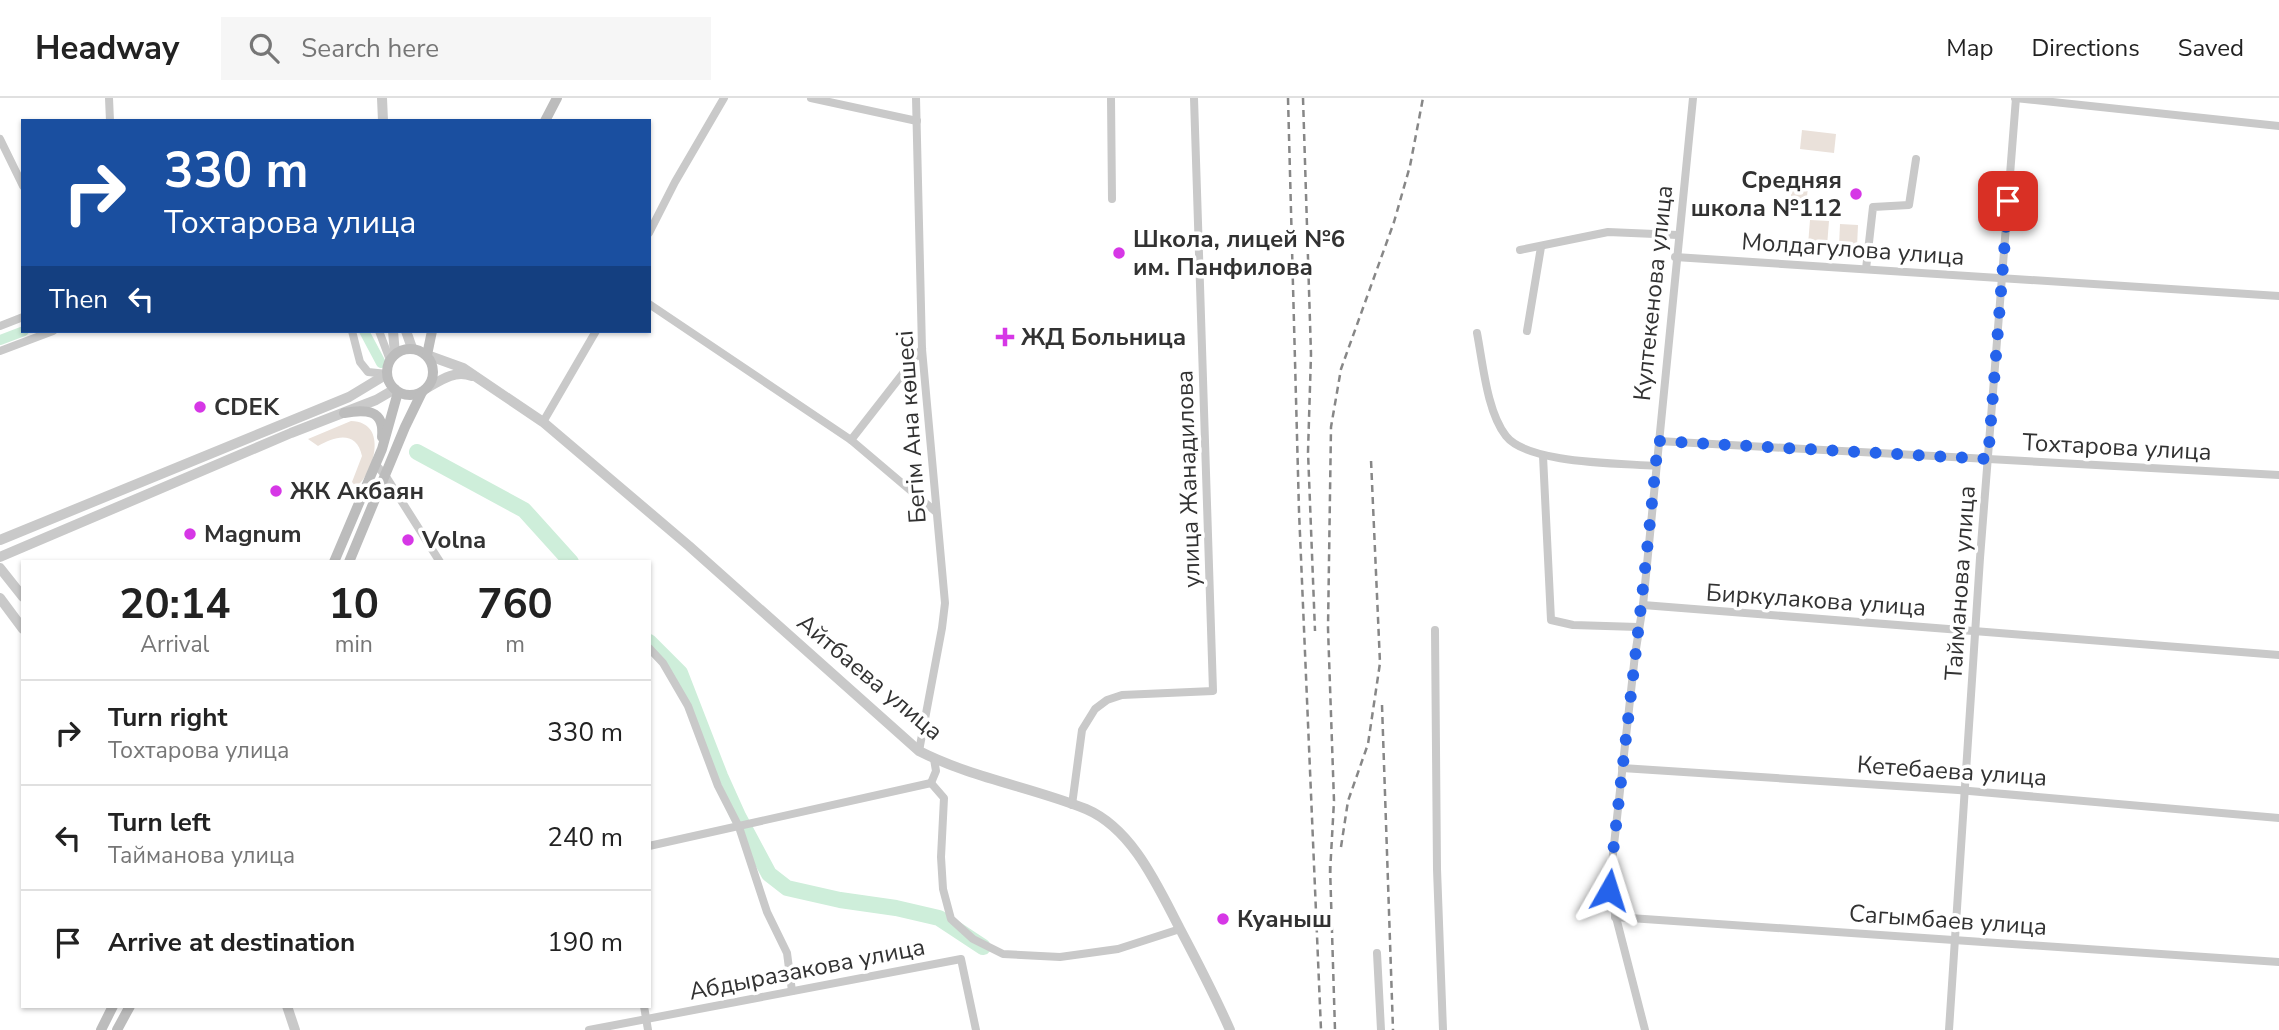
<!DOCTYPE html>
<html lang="en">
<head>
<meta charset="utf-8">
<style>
	:root { --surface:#fff; --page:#f6f6f6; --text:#222; --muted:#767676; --line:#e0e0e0 }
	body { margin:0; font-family:"Nunito Sans",sans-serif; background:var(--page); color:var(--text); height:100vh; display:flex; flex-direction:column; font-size:26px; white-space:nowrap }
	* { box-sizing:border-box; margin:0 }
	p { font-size:23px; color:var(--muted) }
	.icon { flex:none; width:38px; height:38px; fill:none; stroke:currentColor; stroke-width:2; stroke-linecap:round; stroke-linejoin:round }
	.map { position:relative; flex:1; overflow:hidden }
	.drawer { position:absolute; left:21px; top:462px; width:630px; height:448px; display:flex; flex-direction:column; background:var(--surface); border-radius:0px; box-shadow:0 2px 5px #0004 }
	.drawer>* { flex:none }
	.guide { position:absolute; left:21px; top:21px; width:630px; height:214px; border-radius:0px; box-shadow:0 2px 5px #0004; background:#1a4fa0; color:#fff; overflow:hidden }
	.pin { position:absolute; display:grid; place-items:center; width:60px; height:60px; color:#fff; margin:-30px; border-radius:14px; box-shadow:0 4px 10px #0006 }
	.me { position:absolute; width:77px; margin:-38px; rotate:6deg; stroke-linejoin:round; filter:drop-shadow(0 0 5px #0008) }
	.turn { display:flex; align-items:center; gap:24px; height:147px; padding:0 28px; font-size:32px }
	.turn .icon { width:91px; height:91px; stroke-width:2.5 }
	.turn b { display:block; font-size:49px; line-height:60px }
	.then { display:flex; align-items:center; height:66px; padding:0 28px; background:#0003; gap:14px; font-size:26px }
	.eta { display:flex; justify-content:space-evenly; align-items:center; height:119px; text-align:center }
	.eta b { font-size:42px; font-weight:700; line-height:49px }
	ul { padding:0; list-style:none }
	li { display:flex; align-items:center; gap:21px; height:105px; padding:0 28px; border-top:2px solid var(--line) }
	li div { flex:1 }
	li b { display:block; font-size:26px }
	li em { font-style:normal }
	header { display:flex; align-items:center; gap:42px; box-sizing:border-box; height:98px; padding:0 35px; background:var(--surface); border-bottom:2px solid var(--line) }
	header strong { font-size:33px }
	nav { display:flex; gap:38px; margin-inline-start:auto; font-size:24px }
	.search { width:490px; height:63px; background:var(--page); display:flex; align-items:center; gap:18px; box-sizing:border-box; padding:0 24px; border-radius:0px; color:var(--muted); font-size:26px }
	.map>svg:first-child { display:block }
</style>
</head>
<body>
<header>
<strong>Headway</strong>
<div class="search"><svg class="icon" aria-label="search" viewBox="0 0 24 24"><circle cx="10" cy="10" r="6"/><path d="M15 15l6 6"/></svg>Search here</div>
<nav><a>Map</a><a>Directions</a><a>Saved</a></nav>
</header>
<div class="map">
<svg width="2279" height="932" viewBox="0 0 2279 932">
	<rect width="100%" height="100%" fill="#fff"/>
	<g fill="#eae1da">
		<path d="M1802,32L1836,36L1834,55L1800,51Z"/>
		<path d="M1792,86L1808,87L1806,112L1790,111Z"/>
		<path d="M1810,122L1829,123L1827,148L1808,147Z"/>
		<path d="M1840,126L1858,127L1857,149L1839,148Z"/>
		<path d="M351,323C390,324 373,377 356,389L352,384L362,358C357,333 336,337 318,348L308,341Z"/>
	</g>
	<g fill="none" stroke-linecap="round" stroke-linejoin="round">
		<g stroke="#ceeeda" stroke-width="10">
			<path d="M364,233L381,265"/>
			<path d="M0,242L24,233"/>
		</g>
		<g stroke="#ceeeda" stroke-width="16">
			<path d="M417,354L524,412L571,464"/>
			<path d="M649,544L680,575L720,678L738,718L769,776L787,790L840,802L896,810L939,820L983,849"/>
		</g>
		<g stroke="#c9c9c9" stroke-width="8">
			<path d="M109,0L110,23"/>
			<path d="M811,0L917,23"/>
			<path d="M916,0L922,251L945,505L942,530L919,653"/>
			<path d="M1111,0L1112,101"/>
			<path d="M2015,0L2279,28"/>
			<path d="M0,41L23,88"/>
			<path d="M649,135L675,84L724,0"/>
			<path d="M1520,152L1608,134L1678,137"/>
			<path d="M1675,159L2279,198"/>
			<path d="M1866,171L1873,109L1909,107L1916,61"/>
			<path d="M649,206L851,342L936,414"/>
			<path d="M0,228L23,219"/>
			<path d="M352,233L360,264L368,274L387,276"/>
			<path d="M379,233L390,262"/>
			<path d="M1527,233L1541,149"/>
			<path d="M1477,235C1483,266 1487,314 1506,338C1528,366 1620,365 1656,368"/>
			<path d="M0,253L53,233"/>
			<path d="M543,324L596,233"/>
			<path d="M851,342L922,251"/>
			<path d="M1658,343L2279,377"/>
			<path d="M1543,358L1551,522L1573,527L1638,529"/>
			<path d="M376,367L385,377L440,464"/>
			<path d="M1643,507L2279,557"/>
			<path d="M1435,532L1437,771L1443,932"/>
			<path d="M649,550L663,565L688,608L718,688L739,729L767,814L787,855L792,893"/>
			<path d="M1622,670L1958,692L2279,720"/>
			<path d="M931,685L944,700L941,759L943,791L951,821L973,841L1003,856L1060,859L1118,851L1180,831"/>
			<path d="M931,685L936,673L934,661"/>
			<path d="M1072,707L1082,632L1095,611L1107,602L1122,597L1213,593L1194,0"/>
			<path d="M649,748L931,685"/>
			<path d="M1615,819L2279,864"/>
			<path d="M1377,855L1381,932"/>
			<path d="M644,908L648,932"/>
			<path d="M589,932L961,861L976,932"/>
			<path d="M1645,932L1609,792L1635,557L1643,507L1693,0"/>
			<path d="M1949,932L1980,460L2016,0"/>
		</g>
		<g stroke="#c9c9c9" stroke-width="10">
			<path d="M382,0L383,23"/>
			<path d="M393,233L395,256"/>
			<path d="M406,233L412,250"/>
			<path d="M427,257L463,270L543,324L689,448L919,653C972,680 1031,689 1086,711C1133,731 1158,789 1180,831C1198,865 1215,898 1230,932"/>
			<path d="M427,290C442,281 455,272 472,278"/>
			<path d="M0,442L349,299L387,276"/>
			<path d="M0,459L291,335L376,302L395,291"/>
			<path d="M0,470L23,499"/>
			<path d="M0,500L23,531"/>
			<path d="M287,908L295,932"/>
		</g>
		<g stroke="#bcbcbc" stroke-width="10">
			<path d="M545,23L557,0"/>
			<circle cx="410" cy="274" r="23"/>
			<path d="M427,257L432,233"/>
			<path d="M344,315C365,311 385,311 382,339"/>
			<path d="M334,464L382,351L398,294"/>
			<path d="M349,464L405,329L422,294"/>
			<path d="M101,932L113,908"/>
			<path d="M117,932L130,908"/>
		</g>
		<g stroke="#878787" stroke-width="2.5" stroke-dasharray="7 5" stroke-linecap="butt">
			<path d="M1288,0L1299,413L1321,932"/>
			<path d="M1303,0L1311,256L1308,354L1315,533"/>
			<path d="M1382,607L1393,932"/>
			<path d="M1341,749L1348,703L1368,646L1380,565L1371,362"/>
			<path d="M1330,768L1335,932"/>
			<path d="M1330,775L1334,703L1328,530L1331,329L1341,271L1394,124L1410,68L1423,0"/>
		</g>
	</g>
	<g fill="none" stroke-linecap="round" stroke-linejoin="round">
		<path stroke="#2563eb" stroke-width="12" stroke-dasharray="0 21.6" d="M1609,792C1625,642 1644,493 1658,343L1988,361L2008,103"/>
	</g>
	<g fill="#d637e6" stroke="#fff" stroke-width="2.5">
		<circle cx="1856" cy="96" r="7"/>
		<circle cx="1119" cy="155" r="7"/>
		<path d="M1001.5 228.5h7v7h7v7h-7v7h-7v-7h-7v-7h7z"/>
		<circle cx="200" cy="309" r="7"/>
		<circle cx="276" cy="393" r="7"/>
		<circle cx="190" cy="436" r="7"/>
		<circle cx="408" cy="442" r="7"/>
		<circle cx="1223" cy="821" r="7"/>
	</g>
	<g text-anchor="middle" stroke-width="7" stroke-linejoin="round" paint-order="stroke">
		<g font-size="24" font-weight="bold" fill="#323232" stroke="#fff" text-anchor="start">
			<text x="1842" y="90" text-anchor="end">Средняя<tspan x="1842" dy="28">школа №112</tspan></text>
			<text x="1133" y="149">Школа, лицей №6<tspan x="1133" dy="28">им. Панфилова</tspan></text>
			<text x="1021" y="247">ЖД Больница</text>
			<text x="214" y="317">CDEK</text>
			<text x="290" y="401">ЖК Акбаян</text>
			<text x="204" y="444">Magnum</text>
			<text x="422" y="450">Volna</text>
			<text x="1237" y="829">Куаныш</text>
		</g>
		<g font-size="24" fill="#323232" stroke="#fff">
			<text transform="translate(1853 151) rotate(4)" y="8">Молдагулова улица</text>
			<text transform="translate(1653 195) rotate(-84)" y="8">Култекенова улица</text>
			<text transform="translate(911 329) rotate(-94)" y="8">Бегім Ана көшесі</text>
			<text transform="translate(2117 349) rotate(3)" y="8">Тохтарова улица</text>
			<text transform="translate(1188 381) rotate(-92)" y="8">улица Жанадилова</text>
			<text transform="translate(1960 485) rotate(-86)" y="8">Тайманова улица</text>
			<text transform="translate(1816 502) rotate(4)" y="8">Биркулакова улица</text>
			<text transform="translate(870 579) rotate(40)" y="8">Айтбаева улица</text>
			<text transform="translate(1952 673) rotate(4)" y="8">Кетебаева улица</text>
			<text transform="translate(1948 822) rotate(4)" y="8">Сагымбаев улица</text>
			<text transform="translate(807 871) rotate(-11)" y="8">Абдыразакова улица</text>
		</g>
	</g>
</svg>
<div class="pin" style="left:2008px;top:103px;background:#d93025"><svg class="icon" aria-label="arrive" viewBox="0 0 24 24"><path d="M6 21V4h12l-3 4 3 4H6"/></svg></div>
<svg class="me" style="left:1609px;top:792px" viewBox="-20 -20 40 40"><path d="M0-17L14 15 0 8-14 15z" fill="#2563eb" stroke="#fff" stroke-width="4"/></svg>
<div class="guide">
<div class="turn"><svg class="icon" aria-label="right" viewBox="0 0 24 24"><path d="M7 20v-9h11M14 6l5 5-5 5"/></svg><div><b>330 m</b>Тохтарова улица</div></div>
<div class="then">Then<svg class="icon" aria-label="left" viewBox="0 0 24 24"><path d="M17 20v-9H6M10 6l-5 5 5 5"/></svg></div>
</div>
<section class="drawer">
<div class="eta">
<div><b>20:14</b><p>Arrival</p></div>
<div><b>10</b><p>min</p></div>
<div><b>760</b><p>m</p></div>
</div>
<ul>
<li><svg class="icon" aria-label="right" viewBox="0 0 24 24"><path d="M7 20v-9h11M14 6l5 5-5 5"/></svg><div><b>Turn right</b><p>Тохтарова улица</p></div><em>330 m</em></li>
<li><svg class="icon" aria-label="left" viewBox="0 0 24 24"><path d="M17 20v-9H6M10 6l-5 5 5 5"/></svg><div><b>Turn left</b><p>Тайманова улица</p></div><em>240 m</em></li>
<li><svg class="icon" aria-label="arrive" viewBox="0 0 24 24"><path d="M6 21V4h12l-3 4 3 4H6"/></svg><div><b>Arrive at destination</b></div><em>190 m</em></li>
</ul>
</section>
</div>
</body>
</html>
